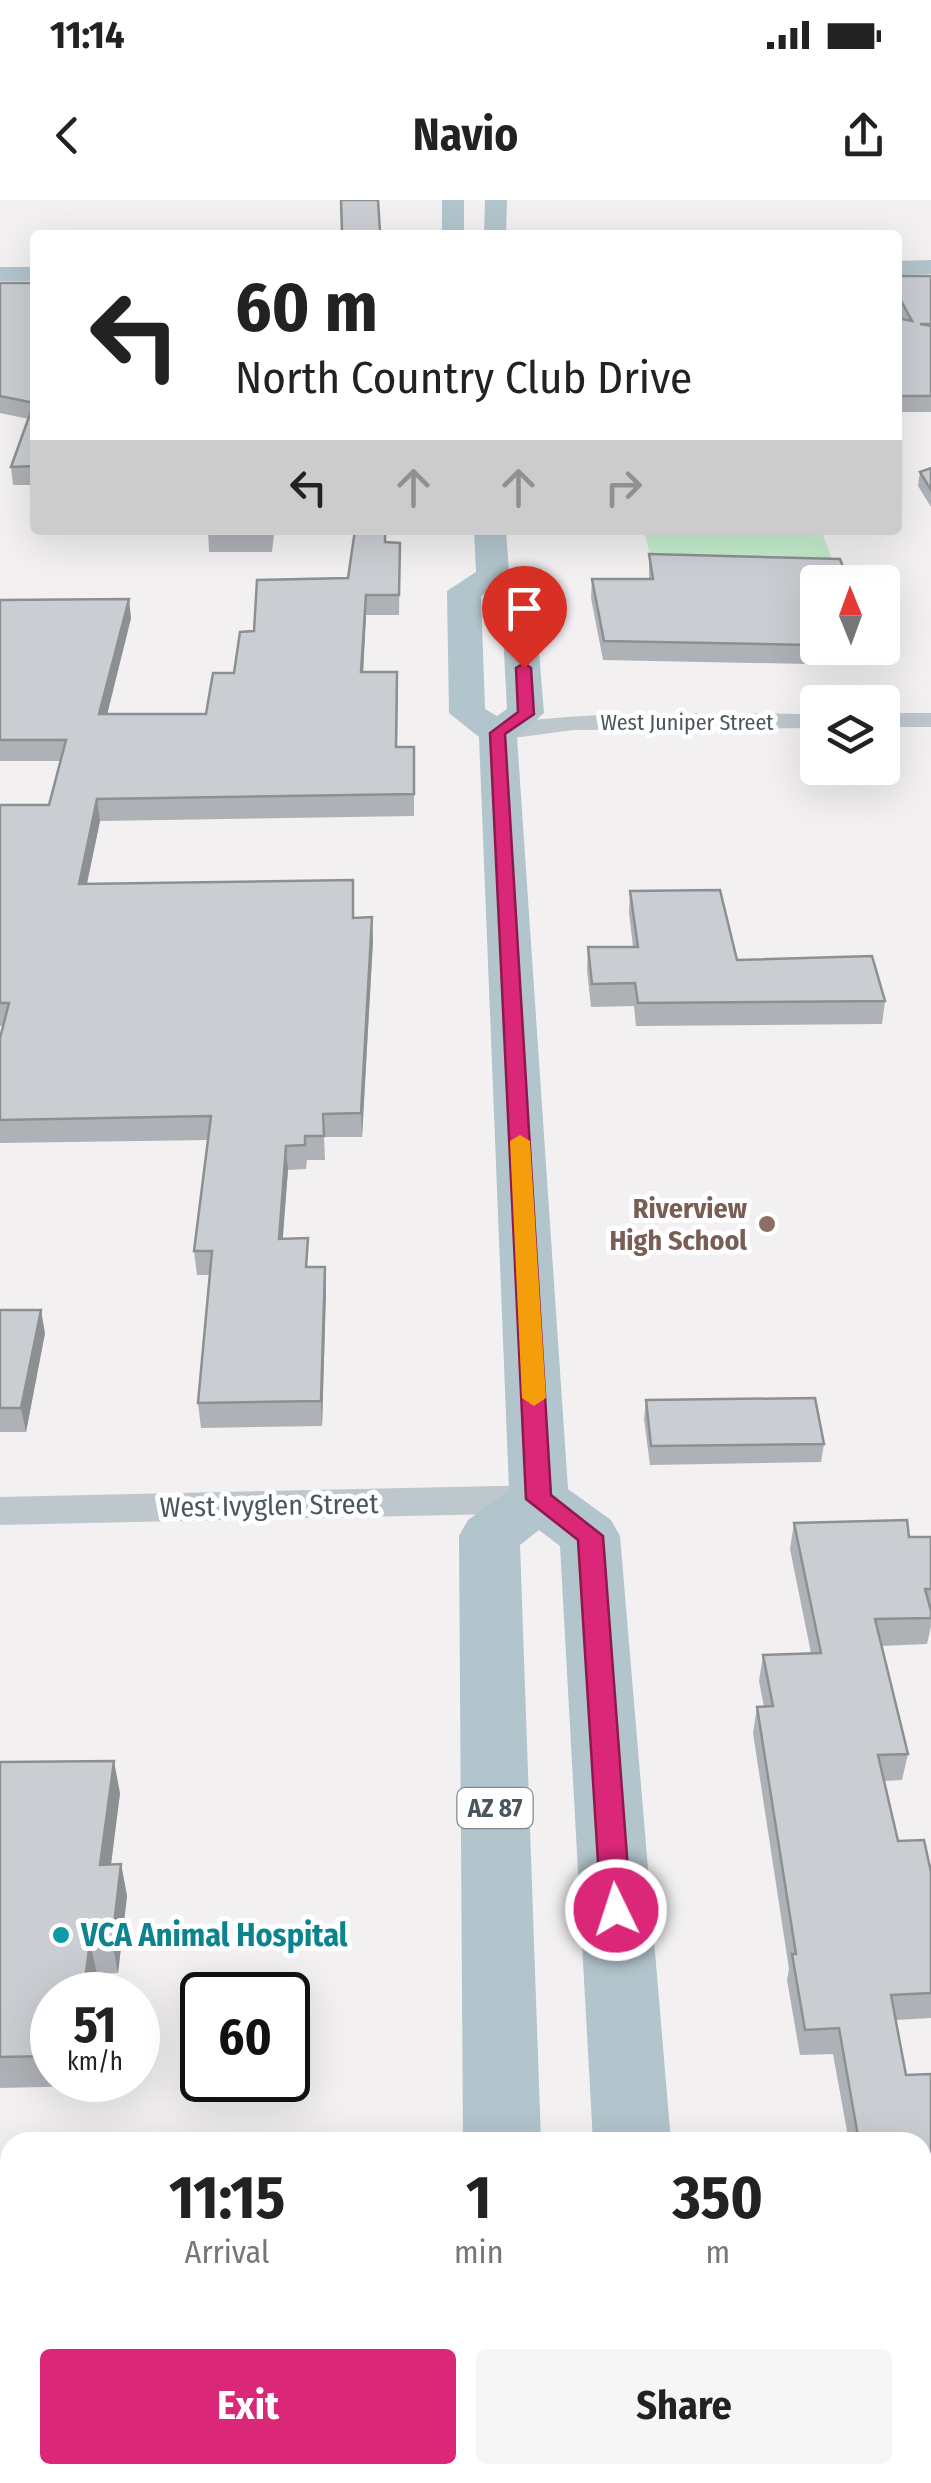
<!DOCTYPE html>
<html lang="en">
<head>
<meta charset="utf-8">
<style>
	:root { --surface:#fff; --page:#f6f6f6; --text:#222; --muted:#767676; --accent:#db2777 }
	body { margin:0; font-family:"Fira Sans Condensed",sans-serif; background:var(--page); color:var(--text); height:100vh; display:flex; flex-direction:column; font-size:38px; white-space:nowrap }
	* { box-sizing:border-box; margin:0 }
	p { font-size:32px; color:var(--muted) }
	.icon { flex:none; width:55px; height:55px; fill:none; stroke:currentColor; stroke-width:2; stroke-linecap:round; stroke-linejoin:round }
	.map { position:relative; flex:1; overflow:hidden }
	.drawer { position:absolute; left:0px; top:1932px; width:932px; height:352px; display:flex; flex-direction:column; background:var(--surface); border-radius:30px 30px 0 0; box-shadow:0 10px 40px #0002 }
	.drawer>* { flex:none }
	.banner { position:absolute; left:30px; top:30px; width:872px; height:305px; border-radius:10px; box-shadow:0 10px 40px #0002; background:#fff; color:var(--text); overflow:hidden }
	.needle { width:65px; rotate:359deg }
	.controls { position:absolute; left:800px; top:365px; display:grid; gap:20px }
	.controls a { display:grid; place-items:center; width:100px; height:100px; border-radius:10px; background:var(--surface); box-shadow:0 10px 40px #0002; font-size:50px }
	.speed { position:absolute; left:30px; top:1772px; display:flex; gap:20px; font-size:50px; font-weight:700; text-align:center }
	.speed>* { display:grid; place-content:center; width:130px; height:130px; border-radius:50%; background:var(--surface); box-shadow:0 10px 40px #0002; line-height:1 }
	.speed small { font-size:25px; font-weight:400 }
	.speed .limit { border:5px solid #111; border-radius:15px; background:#fff; color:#111 }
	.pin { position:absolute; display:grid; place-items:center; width:85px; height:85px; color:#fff; margin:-102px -42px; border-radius:50% 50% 50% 0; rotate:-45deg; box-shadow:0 0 10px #0007 }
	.pin .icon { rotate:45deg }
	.me { position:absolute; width:110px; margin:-55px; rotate:356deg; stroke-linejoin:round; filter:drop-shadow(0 0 8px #0008) }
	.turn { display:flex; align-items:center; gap:35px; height:210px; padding:0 40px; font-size:45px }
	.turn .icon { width:130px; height:130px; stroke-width:2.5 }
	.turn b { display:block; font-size:70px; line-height:85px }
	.lanes { display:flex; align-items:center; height:95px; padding:0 40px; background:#0003; justify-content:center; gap:50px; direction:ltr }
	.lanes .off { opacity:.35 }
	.eta { display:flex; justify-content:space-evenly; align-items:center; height:170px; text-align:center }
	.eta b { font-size:60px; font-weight:700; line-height:70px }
	.button { display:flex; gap:20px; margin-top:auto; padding:20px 40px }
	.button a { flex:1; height:115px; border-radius:10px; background:var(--accent); color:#fff; font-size:40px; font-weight:700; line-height:115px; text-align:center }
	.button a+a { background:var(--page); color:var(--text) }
	.status { display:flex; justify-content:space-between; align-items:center; height:70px; padding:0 50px; background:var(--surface); direction:ltr }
	.status svg { height:28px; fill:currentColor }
	header { display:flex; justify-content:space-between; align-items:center; height:130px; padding:0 40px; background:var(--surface); font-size:45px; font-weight:700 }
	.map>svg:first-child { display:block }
</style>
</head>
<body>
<div class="status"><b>11:14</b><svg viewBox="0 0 49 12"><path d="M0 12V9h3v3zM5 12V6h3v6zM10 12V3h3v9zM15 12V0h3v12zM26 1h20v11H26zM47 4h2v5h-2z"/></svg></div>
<header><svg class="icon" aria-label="back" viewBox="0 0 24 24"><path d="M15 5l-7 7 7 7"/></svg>Navio<svg class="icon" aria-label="share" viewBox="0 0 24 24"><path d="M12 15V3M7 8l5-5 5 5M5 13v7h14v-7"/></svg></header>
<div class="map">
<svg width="931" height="2283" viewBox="0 0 931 2283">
	<rect width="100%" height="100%" fill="#f2f0f1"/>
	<path fill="#c3eccc" d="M644,330H821L834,364L652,365Z"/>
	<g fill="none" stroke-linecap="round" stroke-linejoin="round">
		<g fill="#bdc7cc" fill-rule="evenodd">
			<rect x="882" y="513" width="49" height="14"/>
			<path d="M818,514V528L573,530L498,540L486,533C511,507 768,514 818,514Z"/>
			<path d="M539,1285L552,1289L558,1299L552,1309L539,1313L0,1325V1297Z"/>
		</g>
		<g fill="#b2c4cc" fill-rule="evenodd">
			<rect x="442" y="0" width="22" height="35"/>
			<path d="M485,0H507L506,35H484Z"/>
			<path d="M931,60V74L898,75V61Z"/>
			<rect x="0" y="67" width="35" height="14"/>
			<path d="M474,330H506L509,373L534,391L544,513L517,537L568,1289L611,1320L620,1336L671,1942H593L560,1346L539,1330L520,1345L541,1942H463L459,1336L468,1320L509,1290L479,537L449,513L447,391L476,372ZM492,390L501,395L507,509L497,516L485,509L481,396Z"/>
			<rect x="466" y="2275" width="88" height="8"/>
			<rect x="611" y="2275" width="88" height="8"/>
		</g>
	</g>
	<g fill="#aeb1b5">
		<path d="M341,0H378L380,35H342Z"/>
		<path d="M898,76H931V212H898V118H900L898,113Z"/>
		<path d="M0,83H35V285H13L11,267L29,219L0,213Z"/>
		<path d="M931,268V307L918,286L920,272Z"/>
		<path d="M208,330H386V342L400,343L399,415H366L363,472L398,493L397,547H414V616L100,621L87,684L354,718L373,740L362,937H324L325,960H307L306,969L288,970L282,1039L309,1067H325L326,1091L322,1226L201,1228L198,1203L210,1075H197L194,1051L208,940L0,943V838L3,826H0V605H49L60,561H0V400L131,418L107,514H206L234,473L254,431L348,378L355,333L274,334L272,352H209Z"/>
		<path d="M649,354L818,382V448H866L865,450L810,451L808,464L603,460L591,398L592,379H649Z"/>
		<path d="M630,691L737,760L885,801L882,824L636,826L634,806L591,807L587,770L588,747H633L629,713Z"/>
		<path d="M0,1110L45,1133L26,1232H0Z"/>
		<path d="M646,1200L824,1244L821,1262L650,1265L644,1219Z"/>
		<path d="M794,1323L909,1337H931V1426L927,1444L881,1446L908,1554L902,1580L884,1581L898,1641L931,1672V1818L896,1820L906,1875L931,1874V2079H924L931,2283H883L882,2275H922V1942H849L833,1854L800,1855L787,1780L789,1769L753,1533L757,1507H764L759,1481L763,1455L811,1453L790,1349Z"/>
		<path d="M0,1562L120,1593L111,1664H121L127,1696L118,1773L97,1774L94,1795H52V1880H83V1886L0,1888Z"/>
	</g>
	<g fill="#8d9093">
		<path d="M366,395V415L362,493L361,472Z"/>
		<path d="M129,399L131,418L102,535L99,514Z"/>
		<path d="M97,599L100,621L82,706L79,684Z"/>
		<path d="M372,717L373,740L362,937L361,913Z"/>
		<path d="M286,946L288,970L281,1063L279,1039Z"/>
		<path d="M325,1067L326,1091L322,1226L321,1201Z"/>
		<path d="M41,1110L45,1133L26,1232L21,1208Z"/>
		<path d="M114,1561L120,1593L107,1696L100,1665Z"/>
		<path d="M121,1664L127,1696L118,1773L112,1742Z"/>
		<path d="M90,1742L97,1774L94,1795H83Z"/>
	</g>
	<g fill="#caced2" stroke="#8d9093" stroke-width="2.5">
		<path d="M341,0H378L380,32H342Z"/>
		<path d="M898,76H931V124H920L931,126V196H898V118L912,121L898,95Z"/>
		<path d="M0,83H35V266L11,267L34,203L0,196Z"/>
		<path d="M931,268V290L920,272Z"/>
		<path d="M208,330H271V333H207Z"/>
		<path d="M355,330H385V342L400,343L399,395H366L361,472H397L396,547H414V594L97,599L79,684L353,680V718L372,717L361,913L323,914L324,936H305V945L286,946L279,1039L308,1038L306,1067H325L321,1201L198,1203L212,1051H194L211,916L0,920V838L9,803H0V605H49L66,540H0V400L129,399L99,514H206L213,473H234L240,432L254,431L257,380L348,378Z"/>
		<path d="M649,354L840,359L849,382H818V432H807L810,445L604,441L592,379H653Z"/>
		<path d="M720,690L737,760L872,756L885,801L638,803L635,783L592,784L588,747H638L630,691Z"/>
		<path d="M0,1110H41L21,1208H0Z"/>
		<path d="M815,1198L824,1244L651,1246L646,1200Z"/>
		<path d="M907,1320L909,1337H931V1389H925L931,1411V1418L875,1419L908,1554L878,1555L898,1641L924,1640L931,1672V1793L891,1795L906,1875L931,1874V2056H922V1942H859L839,1828L805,1830L792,1754H796L757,1507L773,1506L763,1455L821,1453L794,1323Z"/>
		<path d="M114,1561L100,1665L121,1664L112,1742H90L83,1795H52V1856L0,1857V1562Z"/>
		<path d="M922,2071L931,2119V2283H894L893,2275H922Z"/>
	</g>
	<path fill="#db2777" stroke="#8e194d" stroke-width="2.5" d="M524,463L531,468L534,514L505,534L551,1295L603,1336L631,1710L626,1720L616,1723L606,1720L601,1710L578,1340L526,1299L490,533L518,512L516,468Z"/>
	<path fill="#f59e0b" d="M520,935L530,941L546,1198L534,1206L522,1198L510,941Z"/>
	<circle fill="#8d6e63" stroke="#fff" stroke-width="4" cx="767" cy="1024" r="10"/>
	<circle fill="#0f9aa8" stroke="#fff" stroke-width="4" cx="61" cy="1735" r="10"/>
	<g text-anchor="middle" stroke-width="10" stroke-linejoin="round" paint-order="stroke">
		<g font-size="22" fill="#4a565c" stroke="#fff">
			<text x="687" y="530">West Juniper Street</text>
		</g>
		<rect fill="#fff" stroke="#80898d" stroke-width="2.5" x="457.5" y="1588" width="75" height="40" rx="8"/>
		<g font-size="25" font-weight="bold" fill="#4a565c">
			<text x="495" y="1617">AZ 87</text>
		</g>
		<g font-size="28" font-weight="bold" fill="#785e54" stroke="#fff" text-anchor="end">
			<text x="747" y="1018">Riverview<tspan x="747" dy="32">High School</tspan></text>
		</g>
		<g font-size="28" fill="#4a565c" stroke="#fff">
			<text transform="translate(269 1305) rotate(-1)" y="10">West Ivyglen Street</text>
		</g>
		<g font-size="32" font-weight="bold" fill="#0d838f" stroke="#fff" text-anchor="start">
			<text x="81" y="1746">VCA Animal Hospital</text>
		</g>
	</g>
</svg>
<div class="controls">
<a><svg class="needle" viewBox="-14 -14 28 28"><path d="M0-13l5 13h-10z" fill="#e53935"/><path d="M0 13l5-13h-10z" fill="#767676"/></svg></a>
<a><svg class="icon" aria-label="layers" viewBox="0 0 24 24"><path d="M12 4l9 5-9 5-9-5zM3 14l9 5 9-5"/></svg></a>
</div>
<div class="speed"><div>51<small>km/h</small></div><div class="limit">60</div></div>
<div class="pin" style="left:524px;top:468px;background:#d93025"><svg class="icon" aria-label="arrive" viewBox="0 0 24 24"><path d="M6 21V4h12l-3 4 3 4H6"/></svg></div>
<svg class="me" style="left:616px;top:1710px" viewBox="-20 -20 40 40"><circle r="17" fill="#db2777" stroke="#fff" stroke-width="3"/><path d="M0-11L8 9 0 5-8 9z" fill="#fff"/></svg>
<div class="banner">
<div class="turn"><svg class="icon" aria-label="left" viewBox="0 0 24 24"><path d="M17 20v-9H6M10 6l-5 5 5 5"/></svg><div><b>60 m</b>North Country Club Drive</div></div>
<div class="lanes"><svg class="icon" aria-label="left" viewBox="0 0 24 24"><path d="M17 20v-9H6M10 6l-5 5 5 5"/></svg><svg class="icon off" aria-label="ahead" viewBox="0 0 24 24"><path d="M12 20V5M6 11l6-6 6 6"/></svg><svg class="icon off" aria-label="ahead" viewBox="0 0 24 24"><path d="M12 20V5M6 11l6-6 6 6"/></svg><svg class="icon off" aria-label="right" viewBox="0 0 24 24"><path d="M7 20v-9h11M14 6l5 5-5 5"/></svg></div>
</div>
<section class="drawer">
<div class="eta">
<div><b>11:15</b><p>Arrival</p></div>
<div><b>1</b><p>min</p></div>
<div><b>350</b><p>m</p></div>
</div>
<div class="button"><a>Exit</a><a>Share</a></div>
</section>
</div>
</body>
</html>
